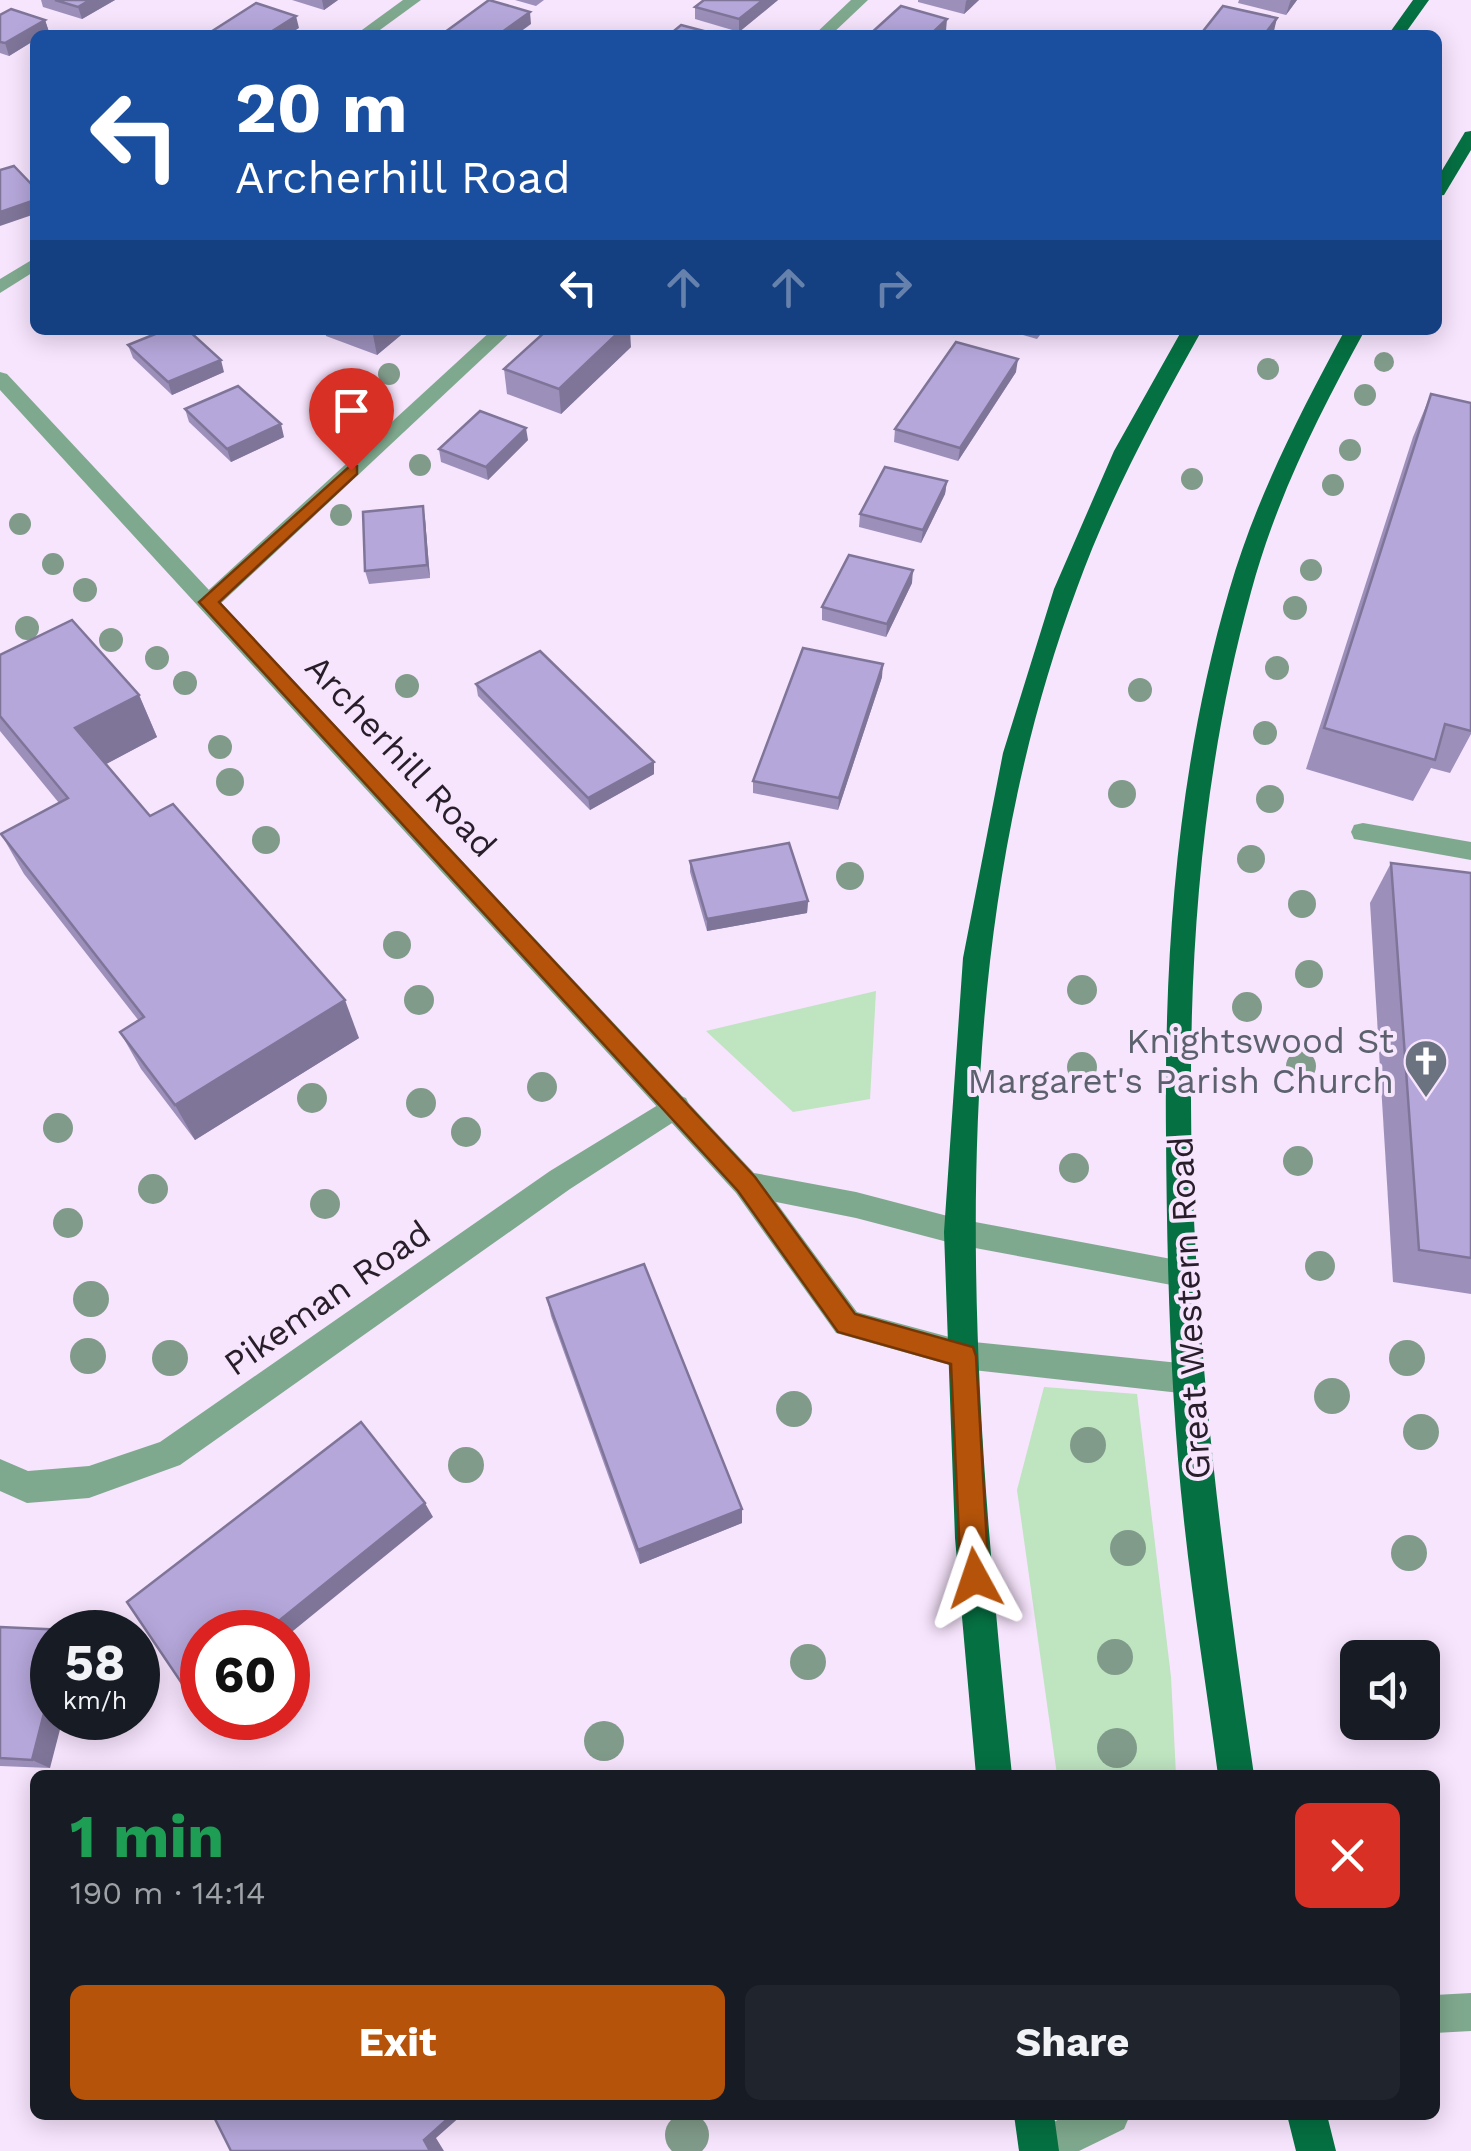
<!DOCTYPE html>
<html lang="en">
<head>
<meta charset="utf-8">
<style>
	:root { --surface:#171b24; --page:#20242c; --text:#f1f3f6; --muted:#9ea1a6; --accent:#b45309 }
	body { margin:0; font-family:"Work Sans",sans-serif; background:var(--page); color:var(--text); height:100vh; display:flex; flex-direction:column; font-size:38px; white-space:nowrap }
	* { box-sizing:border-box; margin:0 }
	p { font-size:32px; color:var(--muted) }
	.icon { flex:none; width:55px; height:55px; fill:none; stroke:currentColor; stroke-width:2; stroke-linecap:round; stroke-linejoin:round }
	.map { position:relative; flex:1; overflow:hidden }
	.panel { position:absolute; left:30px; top:1770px; width:1410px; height:350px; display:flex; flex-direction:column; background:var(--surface); border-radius:15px; box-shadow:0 5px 25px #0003 }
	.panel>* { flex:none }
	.guide { position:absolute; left:30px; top:30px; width:1412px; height:305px; border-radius:15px; box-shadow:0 5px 25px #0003; background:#1a4fa0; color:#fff; overflow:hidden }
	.fabs { position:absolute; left:1340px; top:1640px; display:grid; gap:20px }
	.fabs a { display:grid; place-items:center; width:100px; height:100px; border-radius:15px; background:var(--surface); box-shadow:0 5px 25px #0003; font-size:50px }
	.speed { position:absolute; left:30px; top:1610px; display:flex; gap:20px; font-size:50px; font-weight:700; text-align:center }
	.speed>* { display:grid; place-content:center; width:130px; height:130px; border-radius:50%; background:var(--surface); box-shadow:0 5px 25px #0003; line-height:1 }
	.speed small { font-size:25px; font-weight:400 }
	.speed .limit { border:15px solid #d22; background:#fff; color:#111 }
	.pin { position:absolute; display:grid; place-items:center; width:85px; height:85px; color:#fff; margin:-102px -42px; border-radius:50% 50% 50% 0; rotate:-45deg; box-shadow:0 0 10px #0007 }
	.pin .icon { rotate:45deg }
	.me { position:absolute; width:110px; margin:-55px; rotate:355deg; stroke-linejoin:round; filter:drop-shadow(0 0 8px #0008) }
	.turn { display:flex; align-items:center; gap:35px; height:210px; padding:0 40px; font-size:45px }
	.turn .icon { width:130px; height:130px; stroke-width:2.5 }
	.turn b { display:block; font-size:70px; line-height:85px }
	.lanes { display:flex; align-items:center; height:95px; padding:0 40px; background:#0003; justify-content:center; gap:50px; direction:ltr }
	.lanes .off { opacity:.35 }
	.round { display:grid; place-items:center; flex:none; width:105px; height:105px; border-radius:15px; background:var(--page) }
	.overview { display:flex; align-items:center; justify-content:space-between; height:170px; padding:0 40px }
	h1 { font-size:60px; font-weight:700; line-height:75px; color:#1e9e55 }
	.button { display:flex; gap:20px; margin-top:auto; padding:20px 40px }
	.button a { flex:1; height:115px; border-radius:15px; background:var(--accent); color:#fff; font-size:40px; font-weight:700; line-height:115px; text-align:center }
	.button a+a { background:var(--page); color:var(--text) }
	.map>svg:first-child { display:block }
</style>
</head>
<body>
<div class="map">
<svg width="1471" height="2151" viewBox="0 0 1471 2151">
	<rect width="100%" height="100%" fill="#f7e4fd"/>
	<g fill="#bee4c0">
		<path d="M876,991L870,1099L793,1112L706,1031Z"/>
		<path d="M1044,1387L1137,1394L1171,1677L1176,1775H1057L1017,1490Z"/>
	</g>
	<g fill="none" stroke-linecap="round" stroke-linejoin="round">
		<path fill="#7fa98e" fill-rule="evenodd" d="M1363,823L1471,842V860L1354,839L1351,832L1354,825Z"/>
		<g fill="#7fa98e" fill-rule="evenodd">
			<path d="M403,0H421L373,35H355Z"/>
			<path d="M851,0H868L831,35H814Z"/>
			<path d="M35,258V271L0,293V279Z"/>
			<path d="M492,330H513L217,607H201L198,602L201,597Z"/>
			<path d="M676,1094L686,1098L690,1106L686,1114L570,1189L180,1465L89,1498L27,1503L0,1491V1459L28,1471L89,1466L160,1442L550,1171Z"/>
		</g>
		<g fill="#7fa98e" fill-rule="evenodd">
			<path d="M0,372L7,374L754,1173L856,1192L959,1219L1182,1261L1193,1264L1197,1274L1193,1284L1182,1287L959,1245L856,1218L776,1202L857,1312L964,1341L1189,1364L1200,1369L1204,1379L1200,1389L1189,1394L964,1369L836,1333L736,1193L0,390Z"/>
			<path d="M1471,1993V2031L1435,2033V1995Z"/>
			<path d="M1068,2115H1130L1124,2129L1079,2151H1020L1025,2136Z"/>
		</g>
		<g fill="#057042" fill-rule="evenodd">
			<path d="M1413,0H1429L1404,35H1388Z"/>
			<path d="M1471,131V150L1444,195L1438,196V177L1465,132Z"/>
			<path d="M1182,330H1202C1155,414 1110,497 1077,588C936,966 971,1382 1012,1775H976L955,1538L944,1232L963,958L1003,753L1054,589L1114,451Z"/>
			<path d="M1345,330H1365C1319,414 1276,499 1251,592C1147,969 1198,1393 1254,1775H1218C1207,1690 1193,1606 1184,1521C1170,1393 1167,1264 1166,1136C1164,953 1177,768 1229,591C1256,498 1299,415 1345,330Z"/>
			<path d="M1014,2115H1054L1059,2151H1019Z"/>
			<path d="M1287,2115H1327L1336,2151H1296Z"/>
		</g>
	</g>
	<g fill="#819b8a">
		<circle cx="1384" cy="362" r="10"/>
		<circle cx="1268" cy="369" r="11"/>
		<circle cx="389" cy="374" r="11"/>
		<circle cx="1365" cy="395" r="11"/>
		<circle cx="1350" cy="450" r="11"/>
		<circle cx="420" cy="465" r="11"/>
		<circle cx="1192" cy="479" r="11"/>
		<circle cx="1333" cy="485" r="11"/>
		<circle cx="341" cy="515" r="11"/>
		<circle cx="20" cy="524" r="11"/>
		<circle cx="53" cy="564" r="11"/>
		<circle cx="1311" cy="570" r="11"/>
		<circle cx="85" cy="590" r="12"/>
		<circle cx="1295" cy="608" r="12"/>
		<circle cx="27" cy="628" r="12"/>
		<circle cx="111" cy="640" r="12"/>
		<circle cx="157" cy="658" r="12"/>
		<circle cx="1277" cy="668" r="12"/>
		<circle cx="185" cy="683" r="12"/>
		<circle cx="407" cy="686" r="12"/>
		<circle cx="1140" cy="690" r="12"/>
		<circle cx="1265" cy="733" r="12"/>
		<circle cx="220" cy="747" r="12"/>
		<circle cx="230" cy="782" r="14"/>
		<circle cx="1122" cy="794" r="14"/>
		<circle cx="1270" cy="799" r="14"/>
		<circle cx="266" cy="840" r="14"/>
		<circle cx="1251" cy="859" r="14"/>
		<circle cx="850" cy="876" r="14"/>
		<circle cx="1302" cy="904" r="14"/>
		<circle cx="397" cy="945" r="14"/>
		<circle cx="1309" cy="974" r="14"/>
		<circle cx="1082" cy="990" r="15"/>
		<circle cx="419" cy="1000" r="15"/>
		<circle cx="1247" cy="1007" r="15"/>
		<circle cx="1301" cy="1066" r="15"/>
		<circle cx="1082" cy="1067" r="15"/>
		<circle cx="542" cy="1087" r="15"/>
		<circle cx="312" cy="1098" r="15"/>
		<circle cx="421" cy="1103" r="15"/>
		<circle cx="58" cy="1128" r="15"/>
		<circle cx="466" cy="1132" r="15"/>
		<circle cx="1298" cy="1161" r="15"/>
		<circle cx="1074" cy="1168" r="15"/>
		<circle cx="153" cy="1189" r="15"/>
		<circle cx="325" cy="1204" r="15"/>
		<circle cx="68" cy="1223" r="15"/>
		<circle cx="1320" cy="1266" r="15"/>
		<circle cx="91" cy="1299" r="18"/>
		<circle cx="88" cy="1356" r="18"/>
		<circle cx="170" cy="1358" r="18"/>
		<circle cx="1407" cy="1358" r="18"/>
		<circle cx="1332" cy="1396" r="18"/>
		<circle cx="794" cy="1409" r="18"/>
		<circle cx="1421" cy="1432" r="18"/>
		<circle cx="1088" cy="1445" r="18"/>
		<circle cx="466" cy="1465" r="18"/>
		<circle cx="1128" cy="1548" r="18"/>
		<circle cx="1409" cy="1553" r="18"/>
		<circle cx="1115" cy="1657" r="18"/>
		<circle cx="808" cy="1662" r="18"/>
		<circle cx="604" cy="1741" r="20"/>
		<circle cx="1117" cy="1748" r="20"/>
		<circle cx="687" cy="2135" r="22"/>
	</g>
	<g fill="#9c90bb">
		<path d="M41,0H115L82,19L43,7Z"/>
		<path d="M292,0H338L324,10Z"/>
		<path d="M515,0H544L536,6Z"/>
		<path d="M778,0L739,32L695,19V7Z"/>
		<path d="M918,0H979L964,14L918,2Z"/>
		<path d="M1239,0H1297L1286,15L1238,3Z"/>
		<path d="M0,15L45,20L49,32L35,35V40L9,56L0,53Z"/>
		<path d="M325,330H407L377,355L326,336Z"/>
		<path d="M1005,330H1044L1037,339Z"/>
		<path d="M128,345L224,372L172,395L133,358Z"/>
		<path d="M631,347L561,414L507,394L504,369Z"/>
		<path d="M1016,372L958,461L894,442L895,429Z"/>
		<path d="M1431,394L1471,403V734L1450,773L1431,768L1413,801L1306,769L1413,437Z"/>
		<path d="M185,409L284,437L231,462L189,422Z"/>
		<path d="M528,440L488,480L441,462L439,449Z"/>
		<path d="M947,481L945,494L921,543L859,527L860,514Z"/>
		<path d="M425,519L430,578L369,584L365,571Z"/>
		<path d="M912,583L886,637L822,620V607Z"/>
		<path d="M0,655L139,695L157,737L106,764L150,816L359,1038L195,1140L141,1069L120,1032L139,1021L24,874L1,834L59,803L0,731Z"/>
		<path d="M882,677L838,810L753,793V781Z"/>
		<path d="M476,684L654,774L590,810L478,696Z"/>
		<path d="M690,861L808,901L807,913L707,931L690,872Z"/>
		<path d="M1391,863L1471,873V1294L1393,1282L1370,903Z"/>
		<path d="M547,1298L742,1523L640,1564L551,1316Z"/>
		<path d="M0,1627L66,1630L70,1632H52L50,1768L0,1766Z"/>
	</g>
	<g fill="#7f7599">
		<path d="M90,0H115L82,19L78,7Z"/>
		<path d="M322,0H338L324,10Z"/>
		<path d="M763,0H778L739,32V19Z"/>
		<path d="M967,0H979L964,14L966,1Z"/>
		<path d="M1291,0H1297L1286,15L1290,2Z"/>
		<path d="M530,12L531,24L516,35H498Z"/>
		<path d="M296,16L299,28L288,35H266Z"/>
		<path d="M1277,18L1274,31L1270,35H1264Z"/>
		<path d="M947,19L946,31L942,35H930Z"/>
		<path d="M45,20L49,32L44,35H35V40L9,56L5,43Z"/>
		<path d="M35,200V214L0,226V212Z"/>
		<path d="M372,330H407L377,355Z"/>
		<path d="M621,330H630L631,347L561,414L559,389Z"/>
		<path d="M1018,359L1016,372L958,461L960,448Z"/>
		<path d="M221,360L224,372L172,395L168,382Z"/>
		<path d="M281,424L284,437L231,462L227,449Z"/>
		<path d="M526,428L528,440L488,480L486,467Z"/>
		<path d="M947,481L945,494L921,543L923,530Z"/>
		<path d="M423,506L425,519L430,578L427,565Z"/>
		<path d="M913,570L912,583L886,637L887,624Z"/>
		<path d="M883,664L882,677L838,810L839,798Z"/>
		<path d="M139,695L157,737L95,770L75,728Z"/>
		<path d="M654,762V774L590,810L588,798Z"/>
		<path d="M808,901L807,913L707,931V919Z"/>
		<path d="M345,1000L359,1038L195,1140L175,1105Z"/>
		<path d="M425,1503L433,1517L288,1635V1632H265Z"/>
		<path d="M742,1509V1523L640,1564L638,1550Z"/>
		<path d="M52,1682V1718H63L50,1768L32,1760Z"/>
		<path d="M202,1683V1704L189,1694Z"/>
		<path d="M452,2115H462L436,2138L444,2151H430L424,2140Z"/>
	</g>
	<g fill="#b5a7da" stroke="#7f7599" stroke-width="2.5">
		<path d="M55,0H90L78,7Z"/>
		<path d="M489,0L530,12L498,35H441Z"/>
		<path d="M704,0H763L739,19L695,7Z"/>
		<path d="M256,3L296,16L266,35H206Z"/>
		<path d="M901,6L947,19L930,35H869Z"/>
		<path d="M1223,6L1277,18L1264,35H1200Z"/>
		<path d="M11,9L45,20L5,43L0,42V15Z"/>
		<path d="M681,25L719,35H669Z"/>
		<path d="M14,166L35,188V200L0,212V170Z"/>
		<path d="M165,330H188L221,360L168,382L128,345Z"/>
		<path d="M547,330H621L559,389L504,369Z"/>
		<path d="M956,342L1018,359L960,448L895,429Z"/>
		<path d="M238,386L281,424L227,449L185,409Z"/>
		<path d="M1431,394L1471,403V731L1445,724L1435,760L1324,728Z"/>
		<path d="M480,411L526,428L486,467L439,449Z"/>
		<path d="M885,467L947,481L923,530L860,514Z"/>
		<path d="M423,506L427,565L365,571L363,512Z"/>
		<path d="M849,555L913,570L887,624L822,607Z"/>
		<path d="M72,620L139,695L75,728L150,816L173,804L345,1000L175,1105L120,1032L144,1017L1,834L68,798L0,716V655Z"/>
		<path d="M803,648L883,664L839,798L753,781Z"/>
		<path d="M540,651L654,762L588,798L476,684Z"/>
		<path d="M789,843L808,901L707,919L690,861Z"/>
		<path d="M1391,863L1471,873V1258L1419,1250Z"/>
		<path d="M644,1264L742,1509L638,1550L547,1298Z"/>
		<path d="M361,1422L425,1503L265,1632H202V1683L189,1694L127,1602Z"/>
		<path d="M0,1627L66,1630V1632H52V1682L32,1760L0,1758Z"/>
		<path d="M213,2115H452L424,2140L430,2151H231Z"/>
	</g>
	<path fill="#b45309" stroke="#753606" stroke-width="2.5" d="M351,465L357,466V474L219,602L755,1177L855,1314L973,1347L976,1356L989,1578L985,1588L975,1592L965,1588L961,1578L951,1364L838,1332L738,1191L199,602Z"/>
	<defs>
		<g id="church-pin" transform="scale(2.25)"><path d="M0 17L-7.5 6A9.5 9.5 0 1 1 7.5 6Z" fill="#6b7280" stroke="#f7e4fd"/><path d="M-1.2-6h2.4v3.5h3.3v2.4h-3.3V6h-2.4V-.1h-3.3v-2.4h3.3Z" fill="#fff"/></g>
	</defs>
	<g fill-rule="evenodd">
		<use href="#church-pin" x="1426" y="1061"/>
	</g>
	<g text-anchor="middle" stroke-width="8" stroke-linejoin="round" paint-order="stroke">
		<g font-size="35" fill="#271e29" stroke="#f7e4fd">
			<text transform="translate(401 756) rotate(47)" y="12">Archerhill Road</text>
			<text transform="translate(327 1298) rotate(-35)" y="12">Pikeman Road</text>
			<text transform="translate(1189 1308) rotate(-93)" y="12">Great Western Road</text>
		</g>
		<g font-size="35" fill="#5b616d" stroke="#f7e4fd" text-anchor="end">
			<text x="1394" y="1053">Knightswood St<tspan x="1394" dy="40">Margaret's Parish Church</tspan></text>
		</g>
	</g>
</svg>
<div class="fabs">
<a><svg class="icon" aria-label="sound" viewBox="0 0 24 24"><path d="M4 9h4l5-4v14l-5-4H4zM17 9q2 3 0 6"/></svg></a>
</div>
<div class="speed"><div>58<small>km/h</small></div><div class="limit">60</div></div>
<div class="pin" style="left:351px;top:470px;background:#d93025"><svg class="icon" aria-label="arrive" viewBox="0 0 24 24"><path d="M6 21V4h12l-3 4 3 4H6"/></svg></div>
<svg class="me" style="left:975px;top:1578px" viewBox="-20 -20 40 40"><path d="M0-17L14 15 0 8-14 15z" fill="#b45309" stroke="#fff" stroke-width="4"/></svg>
<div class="guide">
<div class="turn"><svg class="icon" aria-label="left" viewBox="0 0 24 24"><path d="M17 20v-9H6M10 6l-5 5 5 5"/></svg><div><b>20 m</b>Archerhill Road</div></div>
<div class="lanes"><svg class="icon" aria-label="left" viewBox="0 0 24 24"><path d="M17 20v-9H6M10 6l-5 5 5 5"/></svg><svg class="icon off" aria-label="ahead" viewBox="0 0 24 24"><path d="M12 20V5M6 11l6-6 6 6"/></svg><svg class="icon off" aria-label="ahead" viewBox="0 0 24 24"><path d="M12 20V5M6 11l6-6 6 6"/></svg><svg class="icon off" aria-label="right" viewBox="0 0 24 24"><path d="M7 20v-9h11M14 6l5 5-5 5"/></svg></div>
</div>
<section class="panel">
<div class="overview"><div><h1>1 min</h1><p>190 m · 14:14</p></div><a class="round" style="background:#d93025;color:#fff"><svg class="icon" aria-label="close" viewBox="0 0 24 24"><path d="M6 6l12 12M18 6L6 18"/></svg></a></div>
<div class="button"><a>Exit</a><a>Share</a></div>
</section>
</div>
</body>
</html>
